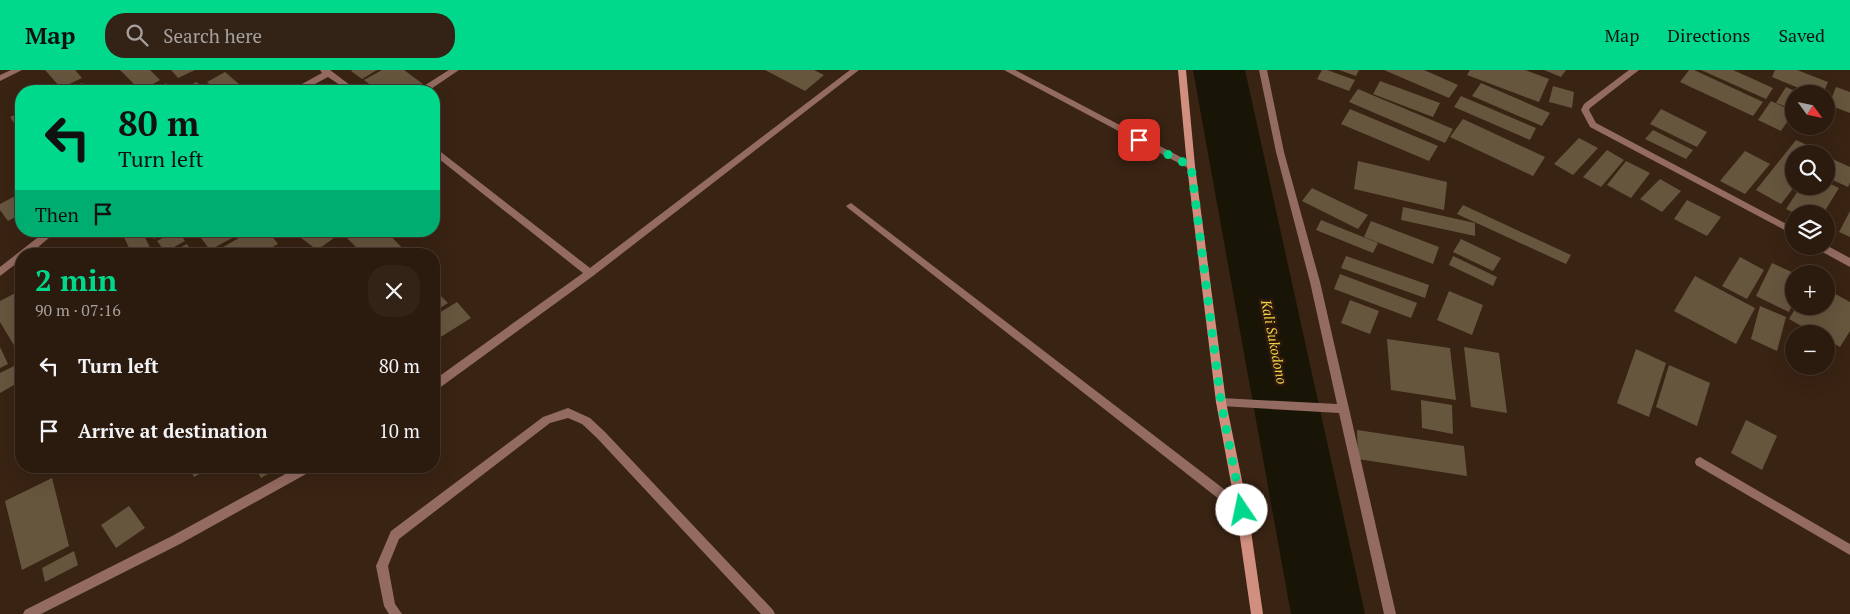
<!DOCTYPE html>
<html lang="en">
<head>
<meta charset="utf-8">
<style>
	:root { --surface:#2b1a0e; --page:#332317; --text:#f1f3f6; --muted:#a6a19e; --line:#47382e; --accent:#00d98c }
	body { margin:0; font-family:"PT Serif",serif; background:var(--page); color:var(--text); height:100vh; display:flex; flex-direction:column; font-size:19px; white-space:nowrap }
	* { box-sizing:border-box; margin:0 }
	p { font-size:16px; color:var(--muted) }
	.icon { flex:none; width:28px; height:28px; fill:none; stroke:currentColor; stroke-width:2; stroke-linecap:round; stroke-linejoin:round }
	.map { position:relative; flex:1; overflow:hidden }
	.side { position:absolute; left:15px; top:178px; width:425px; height:225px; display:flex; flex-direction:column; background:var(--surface); border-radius:20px; box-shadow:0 5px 20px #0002,0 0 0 1px var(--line) }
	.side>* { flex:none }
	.banner { position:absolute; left:15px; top:15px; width:425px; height:152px; border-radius:20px; box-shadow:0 5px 20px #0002,0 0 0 1px var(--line); background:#00d98c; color:#111; overflow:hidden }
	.needle { width:32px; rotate:123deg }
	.tools { position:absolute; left:1785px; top:15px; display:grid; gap:10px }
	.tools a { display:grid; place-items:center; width:50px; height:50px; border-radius:50%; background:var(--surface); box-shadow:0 5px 20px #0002,0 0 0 1px var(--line); font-size:25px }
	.pin { position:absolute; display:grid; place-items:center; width:42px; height:42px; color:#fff; margin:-21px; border-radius:10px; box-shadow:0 2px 8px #0006 }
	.me { position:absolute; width:55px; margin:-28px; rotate:349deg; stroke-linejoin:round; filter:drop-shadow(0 0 4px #0008) }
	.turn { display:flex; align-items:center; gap:18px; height:105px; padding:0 20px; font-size:22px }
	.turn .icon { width:65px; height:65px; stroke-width:2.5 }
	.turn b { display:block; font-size:35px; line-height:42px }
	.then { display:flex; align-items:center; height:48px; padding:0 20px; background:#0003; gap:10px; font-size:19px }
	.round { display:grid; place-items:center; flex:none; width:52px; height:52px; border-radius:20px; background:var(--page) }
	.headline { display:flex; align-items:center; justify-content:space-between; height:85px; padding:0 20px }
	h1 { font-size:30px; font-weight:700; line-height:38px; color:var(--accent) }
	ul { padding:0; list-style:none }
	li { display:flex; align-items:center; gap:15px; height:65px; padding:0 20px }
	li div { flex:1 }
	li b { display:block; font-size:19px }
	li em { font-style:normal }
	header { display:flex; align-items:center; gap:30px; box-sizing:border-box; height:70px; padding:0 25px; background:var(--accent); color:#111 }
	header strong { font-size:24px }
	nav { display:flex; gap:28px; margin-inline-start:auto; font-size:18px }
	.search { width:350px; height:45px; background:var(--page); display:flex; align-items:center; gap:12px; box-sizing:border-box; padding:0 18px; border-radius:20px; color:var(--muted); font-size:19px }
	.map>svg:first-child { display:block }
</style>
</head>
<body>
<header>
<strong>Map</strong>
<div class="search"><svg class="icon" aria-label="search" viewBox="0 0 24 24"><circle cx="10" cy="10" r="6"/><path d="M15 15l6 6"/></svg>Search here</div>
<nav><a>Map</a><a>Directions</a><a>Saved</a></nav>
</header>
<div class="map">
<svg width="1850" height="544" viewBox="0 0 1850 544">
	<rect width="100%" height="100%" fill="#392313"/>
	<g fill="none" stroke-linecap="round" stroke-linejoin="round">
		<path fill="#181507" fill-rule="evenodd" d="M1193,0H1245L1365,544H1291Z"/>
	</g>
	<g fill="#67563e">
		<path d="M45,0H75L82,8L61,18Z"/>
		<path d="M120,0H150L160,10L141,21Z"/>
		<path d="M171,0H195L178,8Z"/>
		<path d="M353,0H377L362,9L351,1Z"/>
		<path d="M382,0H404L423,14L411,21H378L364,10Z"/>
		<path d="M765,0H814L824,5L805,21Z"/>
		<path d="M1322,0H1327L1355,10L1349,21L1317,9Z"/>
		<path d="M1339,0H1359L1356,6Z"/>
		<path d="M1384,0H1424L1458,15L1449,28Z"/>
		<path d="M1470,0H1525L1549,9L1539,32L1467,5Z"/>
		<path d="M1544,0H1566L1561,7Z"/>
		<path d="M1689,0H1694L1763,32L1753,46L1680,12Z"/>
		<path d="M1701,0H1733L1773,18L1766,29Z"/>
		<path d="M1775,0H1797L1828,12L1823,24H1813L1772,7Z"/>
		<path d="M225,2L239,14L227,21H217L207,12Z"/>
		<path d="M1380,11L1440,33L1433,47L1373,24Z"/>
		<path d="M196,12L210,21H180Z"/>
		<path d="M82,13L89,21H66Z"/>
		<path d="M166,13L172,20L151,21Z"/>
		<path d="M1481,13L1550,43L1542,56L1472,26Z"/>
		<path d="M1553,16L1574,22L1572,38L1549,32Z"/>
		<path d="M1786,17L1801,24H1794V40L1776,33Z"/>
		<path d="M1836,17L1850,22V43L1829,35Z"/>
		<path d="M1358,19L1453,59L1445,73L1349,32Z"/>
		<path d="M1461,26L1536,58L1530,70L1454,37Z"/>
		<path d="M1771,31L1794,42L1781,61L1758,50Z"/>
		<path d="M1826,35L1835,39L1826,53Z"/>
		<path d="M1350,39L1438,76L1429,91L1341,54Z"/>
		<path d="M1661,39L1707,62L1697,77L1650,54Z"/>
		<path d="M21,42V63L10,47Z"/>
		<path d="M1463,49L1545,87L1533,106L1450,67Z"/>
		<path d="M1653,60L1693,80L1686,89L1645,69Z"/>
		<path d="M1579,68L1598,78L1573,105L1554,94Z"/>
		<path d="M1796,70L1822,82L1794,84L1795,116L1781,134L1756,120Z"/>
		<path d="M1607,80L1624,90L1601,117L1583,107Z"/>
		<path d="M1745,81L1770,94L1745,124L1720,111Z"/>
		<path d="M1826,86L1850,97V113L1848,117L1826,107Z"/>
		<path d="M1358,91L1447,112L1444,140L1354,119Z"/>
		<path d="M1626,91L1650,103L1631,128L1607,115Z"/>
		<path d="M1660,109L1681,121L1662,142L1640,129Z"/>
		<path d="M1826,112L1839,118L1823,144H1796L1786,139L1801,116H1826Z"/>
		<path d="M1312,118L1368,145L1358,159L1302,131Z"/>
		<path d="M21,123V144L8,151L0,140V134Z"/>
		<path d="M1687,130L1721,147L1707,166L1674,149Z"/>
		<path d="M1463,135L1571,185L1566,194L1457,144Z"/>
		<path d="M1403,137L1475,153V166L1401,150Z"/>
		<path d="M1850,141V167L1839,162Z"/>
		<path d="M1321,150L1378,173L1373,183L1316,160Z"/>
		<path d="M1371,151L1439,177L1433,194L1364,167Z"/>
		<path d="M121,161H142L153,184H132Z"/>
		<path d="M147,161H168L154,169Z"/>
		<path d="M175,161H178L185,171L165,182L157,171Z"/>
		<path d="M196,161H245L210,180Z"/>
		<path d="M251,161H268L278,174L260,184H211Z"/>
		<path d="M292,161H344L317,180Z"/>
		<path d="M356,161H386L408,184H363L346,167Z"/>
		<path d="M1461,169L1501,188L1493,201L1453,182Z"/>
		<path d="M187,174L191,181L186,184H167Z"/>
		<path d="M1346,186L1429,215L1425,228L1341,198Z"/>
		<path d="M1453,186L1497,207L1493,216L1449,195Z"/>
		<path d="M1740,187L1764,200L1747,229L1722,216Z"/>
		<path d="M1772,193L1794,203V230L1789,242L1756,226Z"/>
		<path d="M1340,204L1417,233L1411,248L1334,219Z"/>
		<path d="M1695,206L1755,238L1736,274L1674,241Z"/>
		<path d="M434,219L448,233L434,242Z"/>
		<path d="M1826,219L1850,232V261L1840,277L1826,269V264H1816L1789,249L1797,236H1826Z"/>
		<path d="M21,220V274L15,277L0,252V231Z"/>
		<path d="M1449,221L1483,235L1472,265L1437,250Z"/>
		<path d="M1350,230L1379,241L1370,264L1341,253Z"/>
		<path d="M457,232L471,248L439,268L434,262V246Z"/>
		<path d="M1760,236L1786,247L1777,281L1751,269Z"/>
		<path d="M1387,269L1450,278L1456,330L1391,320Z"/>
		<path d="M0,277L8,294L0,298Z"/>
		<path d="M1464,277L1499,283L1507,343L1471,337Z"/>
		<path d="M1636,279L1666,293L1649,347L1617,333Z"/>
		<path d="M20,293L21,311L0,323V303Z"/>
		<path d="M1669,295L1710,313L1697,356L1656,337Z"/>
		<path d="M1421,330L1452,335L1453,364L1422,358Z"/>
		<path d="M1746,350L1777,366L1762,400L1731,383Z"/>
		<path d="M1357,360L1464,376L1467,406L1358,389Z"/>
		<path d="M189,396H214L194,407Z"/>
		<path d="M254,396H281L261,408Z"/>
		<path d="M52,408L69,476L22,500L5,431Z"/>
		<path d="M129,436L145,458L116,478L101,455Z"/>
		<path d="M74,481L78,495L45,512L42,498Z"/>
	</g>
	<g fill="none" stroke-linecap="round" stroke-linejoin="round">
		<g fill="#946b60" fill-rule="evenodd">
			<path d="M851,133L1246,436L1248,440L1246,444L1242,445L1238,444L848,138L846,136Z"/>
			<path d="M568,338L590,348L605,362L773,540L775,544H761L597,368L582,354L568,348L550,353L399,469L388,496L395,534L402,544H389L384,536L376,496L391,461L543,347Z"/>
		</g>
		<g fill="#946b60" fill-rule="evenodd">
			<path d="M11,0H22L0,11V5Z"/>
			<path d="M320,0H330L358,21H349L328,7L302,21H292L293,19L322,3Z"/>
			<path d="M449,0H459L428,21H418L419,19Z"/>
			<path d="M850,0H859L593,206L438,319L434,320V310L583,203L434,85V78L437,79L590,198Z"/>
			<path d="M1004,0H1015L1194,94L1195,96L1194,98H1188Z"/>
			<path d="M1259,0H1267L1284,82L1320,212L1396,544H1384L1339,343L1221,336L1217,335L1216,332L1217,329L1221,328L1337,334L1310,212L1276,82Z"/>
			<path d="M1629,0H1639L1590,38L1589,40L1596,53L1794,158V165L1590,57L1581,40L1584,34Z"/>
			<path d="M46,161H57L30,184H21V190L0,206V197Z"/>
			<path d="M1826,175L1850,188V197L1817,179L1815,176Z"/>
			<path d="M1700,387L1850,474V485L1696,395L1695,392L1696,389Z"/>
			<path d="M300,396H316L315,399L180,474L41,544H23L25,540L172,466Z"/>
		</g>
		<path fill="#d1907f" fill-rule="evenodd" d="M1178,0H1186L1195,96L1226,332L1248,440L1263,544H1251L1236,440L1216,332L1187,96Z"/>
	</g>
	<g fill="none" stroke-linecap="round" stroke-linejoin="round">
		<path stroke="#00d98c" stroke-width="9" stroke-dasharray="0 16.2" d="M1139,70L1191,96L1221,332L1242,440"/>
	</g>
	<g text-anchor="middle" stroke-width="5" stroke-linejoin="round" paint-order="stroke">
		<g font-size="14" font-style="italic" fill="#efd248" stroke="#2f190a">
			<text transform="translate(1274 272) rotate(79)" y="5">Kali Sukodono</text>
		</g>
	</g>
</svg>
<div class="tools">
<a><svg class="needle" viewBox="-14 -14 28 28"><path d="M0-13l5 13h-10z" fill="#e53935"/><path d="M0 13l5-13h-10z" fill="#a6a19e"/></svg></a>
<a><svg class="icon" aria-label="search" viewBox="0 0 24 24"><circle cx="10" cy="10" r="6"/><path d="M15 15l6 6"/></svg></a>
<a><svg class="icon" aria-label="layers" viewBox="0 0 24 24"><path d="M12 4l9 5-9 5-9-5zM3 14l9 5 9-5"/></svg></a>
<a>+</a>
<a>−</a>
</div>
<div class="pin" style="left:1139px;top:70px;background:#d93025"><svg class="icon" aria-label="arrive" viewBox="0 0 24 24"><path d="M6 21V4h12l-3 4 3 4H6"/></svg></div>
<svg class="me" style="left:1242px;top:440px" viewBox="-20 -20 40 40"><circle r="19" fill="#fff"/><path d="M0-13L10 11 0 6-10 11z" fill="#00d98c"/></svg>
<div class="banner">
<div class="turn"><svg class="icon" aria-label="left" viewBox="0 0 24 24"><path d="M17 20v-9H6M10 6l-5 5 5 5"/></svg><div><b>80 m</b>Turn left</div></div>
<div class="then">Then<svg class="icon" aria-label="arrive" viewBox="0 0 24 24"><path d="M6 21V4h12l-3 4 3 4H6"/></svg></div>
</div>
<section class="side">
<div class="headline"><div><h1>2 min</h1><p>90 m · 07:16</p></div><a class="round"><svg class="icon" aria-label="close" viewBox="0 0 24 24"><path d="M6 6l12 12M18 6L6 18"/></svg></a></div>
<ul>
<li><svg class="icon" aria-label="left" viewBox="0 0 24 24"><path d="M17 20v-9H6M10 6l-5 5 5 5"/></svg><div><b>Turn left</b></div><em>80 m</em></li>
<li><svg class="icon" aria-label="arrive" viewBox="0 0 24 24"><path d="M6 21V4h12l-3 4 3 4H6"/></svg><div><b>Arrive at destination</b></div><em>10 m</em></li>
</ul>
</section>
</div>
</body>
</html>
